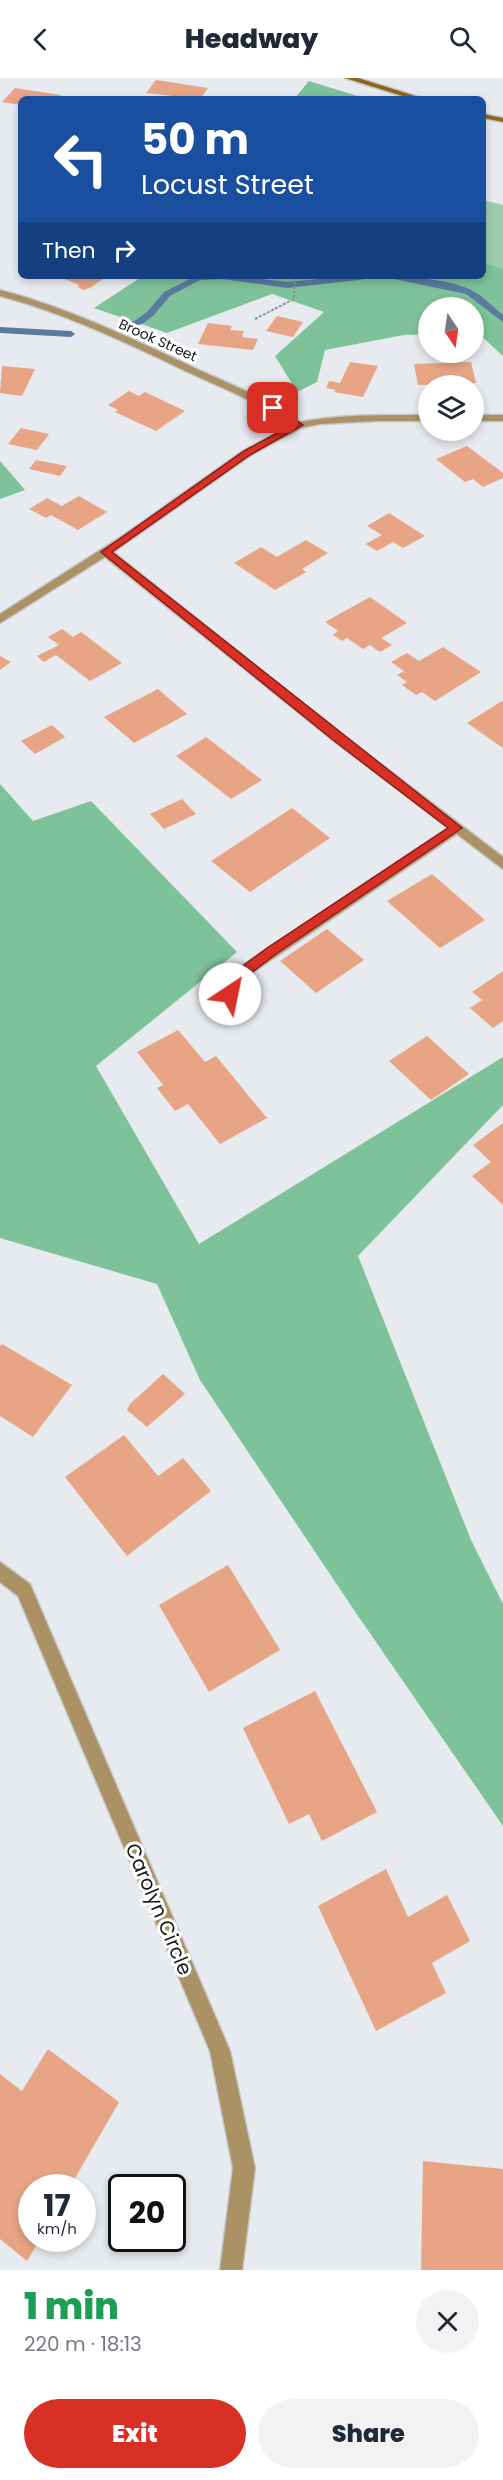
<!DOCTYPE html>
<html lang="en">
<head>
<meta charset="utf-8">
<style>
	:root { --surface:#fff; --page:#f2f2f3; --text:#1f2937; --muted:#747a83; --accent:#d93025 }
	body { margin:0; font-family:Poppins,sans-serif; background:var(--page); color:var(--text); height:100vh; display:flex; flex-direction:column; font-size:22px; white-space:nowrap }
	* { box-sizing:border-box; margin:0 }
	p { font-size:20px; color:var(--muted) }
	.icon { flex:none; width:33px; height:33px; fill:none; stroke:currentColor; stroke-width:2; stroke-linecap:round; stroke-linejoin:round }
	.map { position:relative; height:2192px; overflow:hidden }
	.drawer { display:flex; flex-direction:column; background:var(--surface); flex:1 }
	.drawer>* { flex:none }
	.top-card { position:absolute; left:18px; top:18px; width:468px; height:183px; border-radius:9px; box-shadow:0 3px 9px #0003; background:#1a4fa0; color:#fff; overflow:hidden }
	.needle { width:39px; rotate:167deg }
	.tools { position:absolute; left:418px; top:219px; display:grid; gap:12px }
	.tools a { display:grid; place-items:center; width:66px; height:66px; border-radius:50%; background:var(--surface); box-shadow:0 3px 9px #0003; font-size:30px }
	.speed { position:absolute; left:18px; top:2096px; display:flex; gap:12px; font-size:30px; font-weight:700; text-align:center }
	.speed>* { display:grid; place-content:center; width:78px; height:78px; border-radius:50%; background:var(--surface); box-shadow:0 3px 9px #0003; line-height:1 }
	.speed small { font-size:15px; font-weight:400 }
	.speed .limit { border:3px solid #111; border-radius:9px; background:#fff; color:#111 }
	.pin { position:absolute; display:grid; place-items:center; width:51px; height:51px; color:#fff; margin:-26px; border-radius:12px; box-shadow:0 3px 9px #0006 }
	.me { position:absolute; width:66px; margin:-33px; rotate:34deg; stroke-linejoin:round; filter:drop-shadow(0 0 4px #0008) }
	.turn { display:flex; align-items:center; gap:21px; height:126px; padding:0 24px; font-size:27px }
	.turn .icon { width:78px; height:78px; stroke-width:2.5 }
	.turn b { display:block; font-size:42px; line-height:51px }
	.then { display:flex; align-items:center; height:57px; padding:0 24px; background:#0003; gap:12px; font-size:22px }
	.round { display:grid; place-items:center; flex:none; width:63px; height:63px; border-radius:32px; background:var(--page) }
	.head { display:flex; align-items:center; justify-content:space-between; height:102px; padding:0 24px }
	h1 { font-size:36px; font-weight:800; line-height:45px; color:#1e9e55 }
	.action { display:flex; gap:12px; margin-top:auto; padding:12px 24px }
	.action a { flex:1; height:69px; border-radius:36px; background:var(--accent); color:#fff; font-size:24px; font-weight:800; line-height:69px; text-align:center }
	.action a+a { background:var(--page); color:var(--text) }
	header { display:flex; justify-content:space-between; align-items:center; height:78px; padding:0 24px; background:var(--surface); font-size:27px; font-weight:800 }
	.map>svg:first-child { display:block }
</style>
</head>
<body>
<header><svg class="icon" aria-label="back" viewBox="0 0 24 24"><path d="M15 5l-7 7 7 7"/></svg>Headway<svg class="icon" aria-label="search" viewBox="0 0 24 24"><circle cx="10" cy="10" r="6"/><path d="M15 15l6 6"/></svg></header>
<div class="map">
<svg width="503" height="2192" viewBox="0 0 503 2192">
	<rect width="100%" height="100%" fill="#e7eaee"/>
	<path fill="#9dcbae" d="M483,122L503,127V191L483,184Z"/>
	<g fill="#7ec299">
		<path d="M309,3L367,21H294Z"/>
		<path d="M483,184L503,191V278L479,256H474V230H429V256L404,257L325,272L317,304L297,314L275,278L324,234L272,216L167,255L94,230L143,198H483Z"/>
		<path d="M0,383L25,412L0,421Z"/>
		<path d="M0,706L33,743L91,723L237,874L96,988L199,1166L503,979V1027L358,1178L471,1462L503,1526V1748L356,1535L200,1302L157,1206L0,1160Z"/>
	</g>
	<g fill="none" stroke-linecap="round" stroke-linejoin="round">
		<g fill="#5b7a9f" fill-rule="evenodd">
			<path d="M196,198H235L287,204L351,198H379L375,200L287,210L223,201L200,202L170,218L153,238L142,246L123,251V247L136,242L147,234L164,214Z"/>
			<path d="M380,198C403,198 453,201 473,213C484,219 493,229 503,237V244L466,216Z"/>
			<path d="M0,249L71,253L75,256L71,259L0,255Z"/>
		</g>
	</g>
	<g fill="#e7a585">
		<path d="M156,2L208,10L200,21L146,15Z"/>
		<path d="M15,10L61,17L57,21H21V27L2,24Z"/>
		<path d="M68,198H107L90,210L83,212L78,209L79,207L65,201Z"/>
		<path d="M277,238L303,244L293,259L266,253Z"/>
		<path d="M208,245L232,248L230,252L244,253L242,259L258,261L253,272L198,266Z"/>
		<path d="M350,284L378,288L363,319L334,314L336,312L326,310L329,303L340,305Z"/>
		<path d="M471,284L476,305L418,307L414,286Z"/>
		<path d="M2,288L35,291L22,318L0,315Z"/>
		<path d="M129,313L139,318L145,314L185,333L156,353L115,334L118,332L108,327Z"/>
		<path d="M21,350L49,356L37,372L8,366Z"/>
		<path d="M467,368L503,395V400L483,409L473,401L465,404L436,381Z"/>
		<path d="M36,382L67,388L60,398L29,391Z"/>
		<path d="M79,418L107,434L78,452L51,437L46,440L29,431L47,420L62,428Z"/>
		<path d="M389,435L425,458L403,470L393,464L377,473L366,466L382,457L367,448Z"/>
		<path d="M306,462L328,475L302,491L306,494L275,512L234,485L261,469L277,479Z"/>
		<path d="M370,519L407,545L381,560L392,567L380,574L370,567L363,571L347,560L342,563L333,557L338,553L325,544Z"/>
		<path d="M62,551L73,559L81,554L122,585L90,603L56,577L44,584L37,578L59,567L48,559Z"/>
		<path d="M443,569L481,594L435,623L422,614L416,617L402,607L407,604L397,597L404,593L391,584L407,575L419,583Z"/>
		<path d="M0,578L11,584L0,592Z"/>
		<path d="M158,611L187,636L134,665L104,639Z"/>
		<path d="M502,623L503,624V670L467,645Z"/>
		<path d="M52,647L65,659L35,676L21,663Z"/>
		<path d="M206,659L262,702L231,721L176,678Z"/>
		<path d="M182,721L196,736L164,751L150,736Z"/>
		<path d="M292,730L330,760L250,814L211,783Z"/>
		<path d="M432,796L485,842L440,870L387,823Z"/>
		<path d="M327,851L364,882L316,915L280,883Z"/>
		<path d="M503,893V943L493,950L470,930L482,922L472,914Z"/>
		<path d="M178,952L205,984L216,978L267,1040L220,1066L188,1026L175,1033L157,1010L163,1007L137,974Z"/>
		<path d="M427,958L469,996L431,1022L389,983Z"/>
		<path d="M503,1045V1127L472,1098L491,1084L473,1067Z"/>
		<path d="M2,1266L72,1307L33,1359L0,1338V1268Z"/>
		<path d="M163,1296L185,1316L147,1349L127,1332L130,1326Z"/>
		<path d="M124,1357L158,1398L183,1380L211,1413L127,1478L65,1399Z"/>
		<path d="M228,1487L280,1572L209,1614L159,1527Z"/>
		<path d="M315,1613L377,1734L322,1763L309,1736L289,1746L243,1650Z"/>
		<path d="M386,1791L408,1839L447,1817L470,1863L432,1885L446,1915L376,1953L318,1828Z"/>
		<path d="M48,1971L119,2024L70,2109H32V2160H41L27,2183L0,2161V1996L22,2013Z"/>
		<path d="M423,2083L503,2091V2192H421Z"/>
	</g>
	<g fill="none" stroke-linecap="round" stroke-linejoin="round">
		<g stroke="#c6c8cc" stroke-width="3">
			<path id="lane" d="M456,745L461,747L462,750L461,753L243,901L226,938H216L214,934L233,894Z"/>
		</g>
		<g stroke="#c6c8cc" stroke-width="3">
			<g id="street">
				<path d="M0,212C69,230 133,261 197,291C232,307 268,321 300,344C342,336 386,337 429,337V343H377L320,346L301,350L251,377L113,474L341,656L503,779V791L333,662L105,479L0,545V536L124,457L243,373L291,347C261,325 226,312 192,296C129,266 67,236 0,218Z"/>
				<rect x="474" y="337" width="29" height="6"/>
				<path d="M0,1484L30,1506L230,1973L255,2090L242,2192H220L233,2090L210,1973L18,1518L0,1504Z"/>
			</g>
		</g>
		<g stroke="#c6c8cc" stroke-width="3">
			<g id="secondary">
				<path d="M345,0H358L425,21H412Z"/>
				<path d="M483,36L503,40V44L483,40Z"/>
			</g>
		</g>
		<path stroke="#909295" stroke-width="2" stroke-dasharray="3 1.5" stroke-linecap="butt" d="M255,241L294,221L295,198"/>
		<use href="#lane" fill="#ab9265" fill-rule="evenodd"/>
		<use href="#street" fill="#ab9265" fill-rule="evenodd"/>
		<use href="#secondary" fill="#8c6617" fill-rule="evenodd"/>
	</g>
	<path fill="#d93025" stroke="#8d1f18" stroke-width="1.5" d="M269,329H276L303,347L250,377L112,474L462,750L276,876L242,902L234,920L230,921L223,916L233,895L267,870L448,750L333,662L101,474L244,373L292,347L269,332Z"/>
	<g text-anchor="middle" stroke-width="6" stroke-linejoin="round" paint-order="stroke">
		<g font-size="14" fill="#17181a" stroke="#fff">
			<text transform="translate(158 262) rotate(24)" y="5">Brook Street</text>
		</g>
		<g font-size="20" fill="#17181a" stroke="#fff">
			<text transform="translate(159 1831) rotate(67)" y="7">Carolyn Circle</text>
		</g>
	</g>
</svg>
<div class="tools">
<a><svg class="needle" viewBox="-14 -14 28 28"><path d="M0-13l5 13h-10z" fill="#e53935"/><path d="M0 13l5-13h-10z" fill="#747a83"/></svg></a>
<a><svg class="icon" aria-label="layers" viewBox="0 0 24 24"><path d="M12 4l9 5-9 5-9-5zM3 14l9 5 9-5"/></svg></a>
</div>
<div class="speed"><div>17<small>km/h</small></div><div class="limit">20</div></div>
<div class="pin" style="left:273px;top:330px;background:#d93025"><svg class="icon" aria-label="arrive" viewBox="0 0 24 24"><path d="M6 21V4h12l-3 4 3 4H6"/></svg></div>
<svg class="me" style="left:230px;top:916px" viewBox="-20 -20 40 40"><circle r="19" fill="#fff"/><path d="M0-13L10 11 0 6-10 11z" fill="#d93025"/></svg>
<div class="top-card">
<div class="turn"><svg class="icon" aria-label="left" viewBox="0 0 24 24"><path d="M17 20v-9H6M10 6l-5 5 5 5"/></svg><div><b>50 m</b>Locust Street</div></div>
<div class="then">Then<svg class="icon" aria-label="right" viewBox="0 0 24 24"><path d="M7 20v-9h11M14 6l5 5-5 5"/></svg></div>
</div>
</div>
<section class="drawer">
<div class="head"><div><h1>1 min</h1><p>220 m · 18:13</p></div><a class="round"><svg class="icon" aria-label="close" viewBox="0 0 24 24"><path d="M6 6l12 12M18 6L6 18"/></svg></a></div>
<div class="action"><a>Exit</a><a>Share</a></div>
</section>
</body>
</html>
